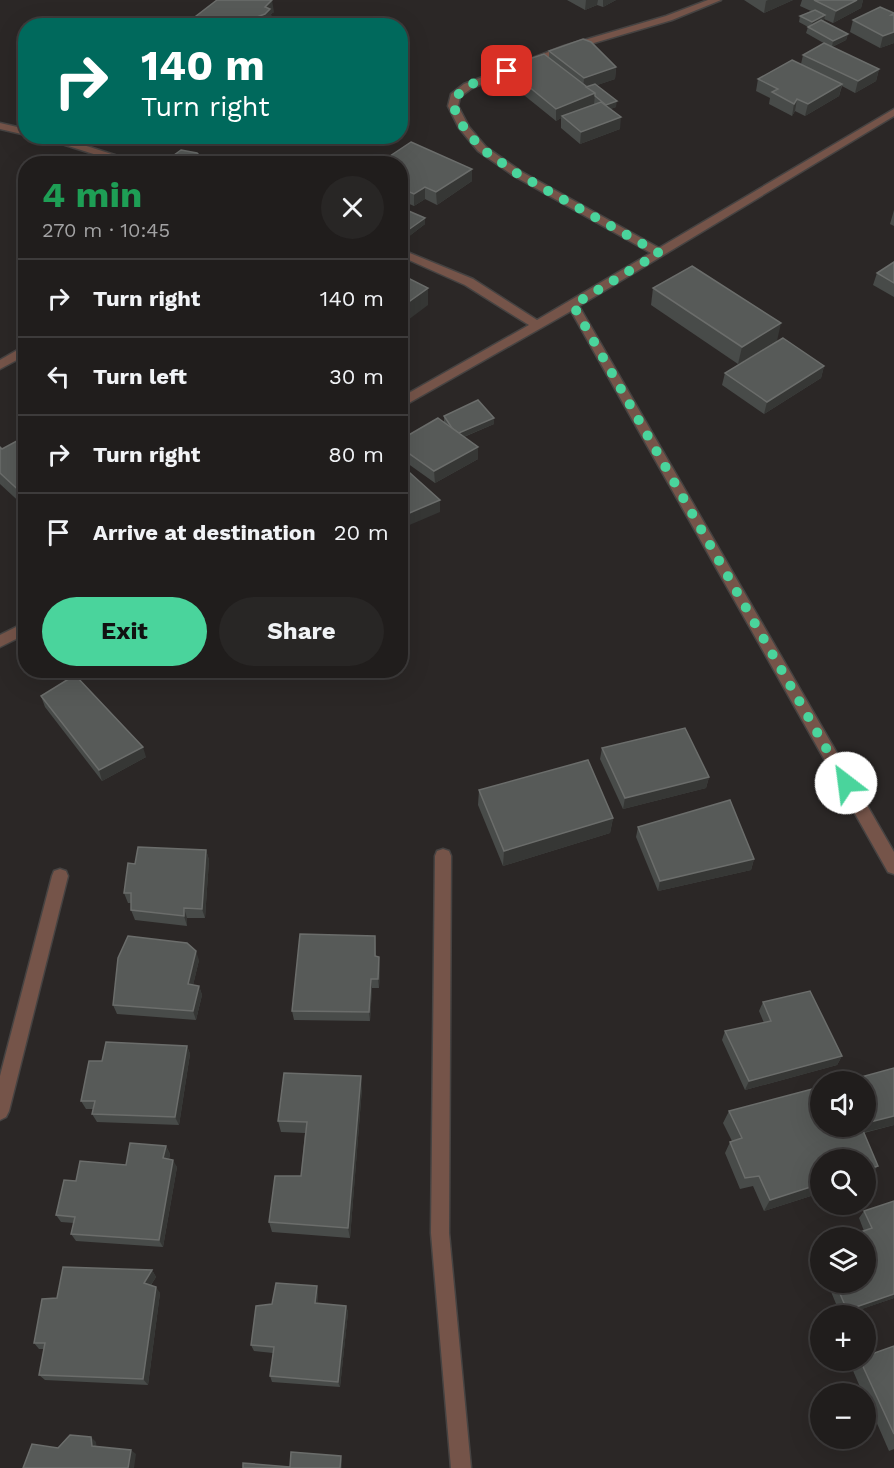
<!DOCTYPE html>
<html lang="en">
<head>
<meta charset="utf-8">
<style>
	:root { --surface:#201d1c; --page:#282625; --text:#f1f3f6; --muted:#a2a2a3; --line:#3d3b3b; --accent:#4ad49c }
	body { margin:0; font-family:"Work Sans",sans-serif; background:var(--page); color:var(--text); height:100vh; display:flex; flex-direction:column; font-size:22px; white-space:nowrap }
	* { box-sizing:border-box; margin:0 }
	p { font-size:20px; color:var(--muted) }
	.icon { flex:none; width:33px; height:33px; fill:none; stroke:currentColor; stroke-width:2; stroke-linecap:round; stroke-linejoin:round }
	.map { position:relative; flex:1; overflow:hidden }
	.side { position:absolute; left:18px; top:156px; width:390px; height:522px; display:flex; flex-direction:column; background:var(--surface); border-radius:24px; box-shadow:0 6px 24px #0002,0 0 0 2px var(--line) }
	.side>* { flex:none }
	.top-card { position:absolute; left:18px; top:18px; width:390px; height:126px; border-radius:24px; box-shadow:0 6px 24px #0002,0 0 0 2px var(--line); background:#00695c; color:#fff; overflow:hidden }
	.fabs { position:absolute; left:810px; top:1071px; display:grid; gap:12px }
	.fabs a { display:grid; place-items:center; width:66px; height:66px; border-radius:50%; background:var(--surface); box-shadow:0 6px 24px #0002,0 0 0 2px var(--line); font-size:30px }
	.pin { position:absolute; display:grid; place-items:center; width:51px; height:51px; color:#fff; margin:-26px; border-radius:12px; box-shadow:0 3px 9px #0006 }
	.me { position:absolute; width:66px; margin:-33px; rotate:330deg; stroke-linejoin:round; filter:drop-shadow(0 0 4px #0008) }
	.turn { display:flex; align-items:center; gap:21px; height:126px; padding:0 24px; font-size:27px }
	.turn .icon { width:78px; height:78px; stroke-width:2.5 }
	.turn b { display:block; font-size:42px; line-height:51px }
	.round { display:grid; place-items:center; flex:none; width:63px; height:63px; border-radius:32px; background:var(--page) }
	.summary { display:flex; align-items:center; justify-content:space-between; height:102px; padding:0 24px }
	h1 { font-size:36px; font-weight:700; line-height:45px; color:#1e9e55 }
	.primary-button { display:flex; gap:12px; margin-top:auto; padding:12px 24px }
	.primary-button a { flex:1; height:69px; border-radius:36px; background:var(--accent); color:#111; font-size:24px; font-weight:700; line-height:69px; text-align:center }
	.primary-button a+a { background:var(--page); color:var(--text) }
	ul { padding:0; list-style:none }
	li { display:flex; align-items:center; gap:18px; height:78px; padding:0 24px; border-top:2px solid var(--line) }
	li div { flex:1 }
	li b { display:block; font-size:22px }
	li em { font-style:normal }
	.map>svg:first-child { display:block }
</style>
</head>
<body>
<div class="map">
<svg width="894" height="1468" viewBox="0 0 894 1468">
	<rect width="100%" height="100%" fill="#2b2726"/>
	<g fill="none" stroke-linecap="round" stroke-linejoin="round">
		<g stroke="#464342" stroke-width="3">
			<g id="street">
				<path d="M708,0H721L672,20L570,50L472,88L460,97L458,106L469,127L486,147L522,172L659,248L894,109V116L579,306L894,852V874L888,872L571,311L400,408V398L529,325L465,285L400,256V249L473,279L537,320L651,253L514,176L478,151L459,128L448,106L451,94L464,84L564,46L666,16Z"/>
				<path d="M0,123L26,129V135L0,129Z"/>
				<path d="M37,136H55L143,164H125Z"/>
				<path d="M26,345V355L0,369V360Z"/>
				<path d="M26,622V634L0,647V635Z"/>
				<path d="M443,849L449,851L451,856L449,1233L471,1468H451L431,1233L435,856L437,851Z"/>
				<path d="M60,869L66,871L68,876L9,1111L6,1117L0,1120V1076L52,876L54,871Z"/>
			</g>
		</g>
		<use href="#street" fill="#755449" fill-rule="evenodd"/>
	</g>
	<g fill="#484b49">
		<path d="M567,0H616L603,7L597,5L585,10Z"/>
		<path d="M744,0H793L764,13Z"/>
		<path d="M802,0H863L861,8L833,23L824,19L823,21L848,34L846,40L832,47L879,69L876,81L855,93L842,86L839,96L805,116L795,111L792,116L769,104L770,98L756,91L758,79L801,64L803,55L827,45L806,33L808,27L799,22L800,16L811,11L800,6Z"/>
		<path d="M274,12L271,14L272,20L266,26H187V23Z"/>
		<path d="M893,15H894V43L880,48L850,32L853,20Z"/>
		<path d="M549,51L616,67L615,79L597,85L616,107L610,109L620,129L580,144L561,128V118L556,121L504,79L505,67L549,58Z"/>
		<path d="M201,157V164H171L170,158Z"/>
		<path d="M400,164L472,169V181L437,205L425,199L414,206L400,200Z"/>
		<path d="M894,210V226L890,224Z"/>
		<path d="M400,211L425,224L408,237L400,233Z"/>
		<path d="M894,262V297L873,285L877,273Z"/>
		<path d="M653,288L777,341L738,364L651,305Z"/>
		<path d="M824,366L821,378L764,414L722,385L725,373Z"/>
		<path d="M444,416L494,424L464,437L478,447V459L435,483L400,458V440L444,422Z"/>
		<path d="M26,436V508L0,484V447L2,449Z"/>
		<path d="M41,696L146,757L102,781L45,707Z"/>
		<path d="M602,748L709,777L706,788L623,809L600,759Z"/>
		<path d="M479,790L613,818L610,833L503,866L478,805Z"/>
		<path d="M638,827L754,859L751,870L658,891L636,837Z"/>
		<path d="M206,850L209,860L205,918H187V926L135,920L131,910V903H128L124,893L135,864Z"/>
		<path d="M375,936L376,956L380,966L379,988H372L370,1021L294,1020L292,1011Z"/>
		<path d="M199,960L193,985L199,986L202,995L196,1020L117,1014L113,1005Z"/>
		<path d="M763,1002L842,1056L837,1065L745,1090L722,1040L725,1031L764,1023L759,1011Z"/>
		<path d="M187,1046L190,1054L179,1125L97,1122L92,1114L93,1109H86L81,1101L102,1061Z"/>
		<path d="M362,1088L350,1238L272,1232L269,1222L301,1176L305,1133L281,1132L278,1121Z"/>
		<path d="M729,1111L894,1125L864,1133L870,1177L764,1211L753,1186L740,1189L725,1153L730,1142L732,1141L723,1123Z"/>
		<path d="M166,1146L170,1154L169,1159L177,1167L163,1247L76,1241L71,1234L74,1223L61,1222L56,1215L76,1181L126,1165Z"/>
		<path d="M894,1201V1298L841,1316L827,1282H866L864,1231L859,1218L864,1211Z"/>
		<path d="M820,1245V1269L813,1252L818,1246Z"/>
		<path d="M152,1270L156,1277L151,1285L160,1293L148,1385L45,1380L39,1375L44,1349H39L34,1343L57,1298Z"/>
		<path d="M318,1292L317,1304L346,1306L348,1312L340,1387L272,1382L270,1376L273,1353L254,1351L251,1345L272,1304Z"/>
		<path d="M894,1346V1449L889,1451L866,1398V1394H863L851,1366L857,1360H866Z"/>
	</g>
	<g fill="#363735">
		<path d="M272,0L274,12L271,14L272,20L266,26H255L254,18Z"/>
		<path d="M586,0H598L597,5L585,10Z"/>
		<path d="M603,0H616L603,7Z"/>
		<path d="M768,0H793L764,13L766,1Z"/>
		<path d="M857,0H863L861,8L833,23L836,11Z"/>
		<path d="M825,15L824,21L811,28L812,22Z"/>
		<path d="M248,17L249,26H239Z"/>
		<path d="M894,32V43L880,48L883,36Z"/>
		<path d="M848,34L846,40L832,47L833,41Z"/>
		<path d="M616,67L615,79L583,90L584,78Z"/>
		<path d="M879,69L876,81L855,93L858,81Z"/>
		<path d="M842,84L839,96L805,116L808,104Z"/>
		<path d="M595,93L594,105L562,116L561,118L556,121V109Z"/>
		<path d="M797,99L795,111L792,116L794,104Z"/>
		<path d="M617,101L616,107L606,111V105Z"/>
		<path d="M621,117L620,129L580,144L581,132Z"/>
		<path d="M201,157L202,163L195,164Z"/>
		<path d="M472,169V181L437,205L436,192Z"/>
		<path d="M425,187V199L414,206V194Z"/>
		<path d="M425,218V224L408,237V230Z"/>
		<path d="M428,288V305L400,326V308Z"/>
		<path d="M781,323L777,341L738,364L742,347Z"/>
		<path d="M824,366L821,378L764,414L767,402Z"/>
		<path d="M494,418V424L456,440V434Z"/>
		<path d="M478,447V459L435,483L434,471Z"/>
		<path d="M440,500V512L400,529V517Z"/>
		<path d="M143,747L146,757L102,781L99,770Z"/>
		<path d="M709,777L706,788L623,809L625,798Z"/>
		<path d="M613,818L610,833L503,866L504,851Z"/>
		<path d="M206,850L209,860L205,918L202,909Z"/>
		<path d="M754,859L751,870L658,891L660,881Z"/>
		<path d="M184,908L187,918V926L184,916Z"/>
		<path d="M196,951L199,960L191,994L188,984Z"/>
		<path d="M379,957L380,966L379,988L378,979Z"/>
		<path d="M371,979L372,988L370,1021L369,1012Z"/>
		<path d="M199,986L202,995L196,1020L193,1011Z"/>
		<path d="M187,1046L190,1054L179,1125L175,1117Z"/>
		<path d="M842,1056L837,1065L745,1090L749,1081Z"/>
		<path d="M361,1076L362,1088L350,1238L348,1228Z"/>
		<path d="M894,1116V1125L853,1135L859,1126H866V1123Z"/>
		<path d="M166,1146L170,1154L167,1166L163,1158Z"/>
		<path d="M173,1160L177,1167L163,1247L159,1240Z"/>
		<path d="M878,1166L870,1177L866,1178V1170Z"/>
		<path d="M820,1184V1193L764,1211L770,1200Z"/>
		<path d="M152,1270L156,1277L148,1289L144,1283Z"/>
		<path d="M317,1286L318,1292L317,1310L315,1303Z"/>
		<path d="M156,1287L160,1293L148,1385L143,1379Z"/>
		<path d="M894,1294V1298L842,1316L847,1310Z"/>
		<path d="M346,1306L348,1312L340,1387L338,1382Z"/>
		<path d="M91,1437L96,1442L97,1451L92,1446Z"/>
		<path d="M131,1450L136,1454L134,1468H128Z"/>
		<path d="M341,1456L342,1460V1468H340Z"/>
	</g>
	<g fill="#575a58" stroke="#6b6d6b" stroke-width="1.5">
		<path d="M217,0H272L265,7L270,9L265,14L254,18L248,17L239,26H196L187,23Z"/>
		<path d="M814,0H857L836,11Z"/>
		<path d="M880,7L894,13L891,15H894V32L883,36L853,20Z"/>
		<path d="M815,10L825,15L812,22L800,16Z"/>
		<path d="M821,20L848,34L833,41L808,27Z"/>
		<path d="M583,39L591,42L616,67L584,78L549,51Z"/>
		<path d="M824,43L879,69L858,81L803,55Z"/>
		<path d="M544,54L595,93L556,109L505,67Z"/>
		<path d="M792,60L842,84L808,104L797,99L794,104L772,92L778,89L758,79Z"/>
		<path d="M595,84L617,101L606,105L595,96V93L586,87Z"/>
		<path d="M601,102L621,117L581,132L562,116Z"/>
		<path d="M411,142L472,169L436,192L425,187L414,194L400,188V164H378Z"/>
		<path d="M181,150L197,153L201,157L195,164H185L170,158Z"/>
		<path d="M404,209L425,218L408,230L400,227V211Z"/>
		<path d="M894,262V283L877,273Z"/>
		<path d="M692,266L781,323L742,347L653,288Z"/>
		<path d="M400,274L428,288L400,308Z"/>
		<path d="M783,338L824,366L767,402L725,373Z"/>
		<path d="M478,400L494,418L459,433L452,428L444,416Z"/>
		<path d="M438,418L478,447L434,471L400,447V440Z"/>
		<path d="M26,436V497L0,473V447L2,449Z"/>
		<path d="M400,464L440,500L400,517Z"/>
		<path d="M75,675L143,747L99,770L41,696Z"/>
		<path d="M685,728L709,777L625,798L602,748Z"/>
		<path d="M588,760L613,818L504,851L479,790Z"/>
		<path d="M730,800L754,859L660,881L638,827Z"/>
		<path d="M138,847L206,850L202,909L184,908V916L131,910V893H124L128,863L135,864Z"/>
		<path d="M300,934L375,936V956L379,957L378,979H371L369,1012L292,1011Z"/>
		<path d="M128,936L187,943L196,951L188,984L199,986L193,1011L113,1005L118,958Z"/>
		<path d="M810,991L842,1056L749,1081L725,1031L771,1021L763,1002Z"/>
		<path d="M106,1042L187,1046L175,1117L92,1114L95,1101H81L89,1061H102Z"/>
		<path d="M894,1068V1116L866,1123V1082H843Z"/>
		<path d="M284,1073L361,1076L348,1228L269,1222L275,1176H301L307,1122L278,1121Z"/>
		<path d="M820,1087V1126H861L878,1166L866,1170V1160H820V1184L770,1200L759,1176L745,1178L730,1142L742,1138L729,1111Z"/>
		<path d="M130,1143L166,1146L163,1158L173,1160L159,1240L71,1234L75,1217L56,1215L64,1180L76,1181L80,1161L126,1165Z"/>
		<path d="M894,1201V1294L847,1310L835,1282H866V1238H843L872,1228L864,1211Z"/>
		<path d="M63,1267L152,1270L144,1283L156,1287L143,1379L39,1375L45,1343H34L42,1299L57,1298Z"/>
		<path d="M276,1283L317,1286L315,1303L346,1306L338,1382L270,1376L274,1347L251,1345L256,1306L272,1304Z"/>
		<path d="M894,1346V1434L860,1360H866V1356Z"/>
		<path d="M70,1435L91,1437L92,1446L131,1450L128,1468H23L32,1444L58,1448Z"/>
		<path d="M291,1452L341,1456L340,1468H243V1463L290,1467Z"/>
	</g>
	<g fill="none" stroke-linecap="round" stroke-linejoin="round">
		<path stroke="#4ad49c" stroke-width="10" stroke-dasharray="0 18" d="M507,71C487,79 458,83 453,106L464,128L482,149L518,174L659,253L573,305L846,783"/>
	</g>
</svg>
<div class="fabs">
<a><svg class="icon" aria-label="sound" viewBox="0 0 24 24"><path d="M4 9h4l5-4v14l-5-4H4zM17 9q2 3 0 6"/></svg></a>
<a><svg class="icon" aria-label="search" viewBox="0 0 24 24"><circle cx="10" cy="10" r="6"/><path d="M15 15l6 6"/></svg></a>
<a><svg class="icon" aria-label="layers" viewBox="0 0 24 24"><path d="M12 4l9 5-9 5-9-5zM3 14l9 5 9-5"/></svg></a>
<a>+</a>
<a>−</a>
</div>
<div class="pin" style="left:507px;top:71px;background:#d93025"><svg class="icon" aria-label="arrive" viewBox="0 0 24 24"><path d="M6 21V4h12l-3 4 3 4H6"/></svg></div>
<svg class="me" style="left:846px;top:783px" viewBox="-20 -20 40 40"><circle r="19" fill="#fff"/><path d="M0-13L10 11 0 6-10 11z" fill="#4ad49c"/></svg>
<div class="top-card">
<div class="turn"><svg class="icon" aria-label="right" viewBox="0 0 24 24"><path d="M7 20v-9h11M14 6l5 5-5 5"/></svg><div><b>140 m</b>Turn right</div></div>
</div>
<section class="side">
<div class="summary"><div><h1>4 min</h1><p>270 m · 10:45</p></div><a class="round"><svg class="icon" aria-label="close" viewBox="0 0 24 24"><path d="M6 6l12 12M18 6L6 18"/></svg></a></div>
<ul>
<li><svg class="icon" aria-label="right" viewBox="0 0 24 24"><path d="M7 20v-9h11M14 6l5 5-5 5"/></svg><div><b>Turn right</b></div><em>140 m</em></li>
<li><svg class="icon" aria-label="left" viewBox="0 0 24 24"><path d="M17 20v-9H6M10 6l-5 5 5 5"/></svg><div><b>Turn left</b></div><em>30 m</em></li>
<li><svg class="icon" aria-label="right" viewBox="0 0 24 24"><path d="M7 20v-9h11M14 6l5 5-5 5"/></svg><div><b>Turn right</b></div><em>80 m</em></li>
<li><svg class="icon" aria-label="arrive" viewBox="0 0 24 24"><path d="M6 21V4h12l-3 4 3 4H6"/></svg><div><b>Arrive at destination</b></div><em>20 m</em></li>
</ul>
<div class="primary-button"><a>Exit</a><a>Share</a></div>
</section>
</div>
</body>
</html>
